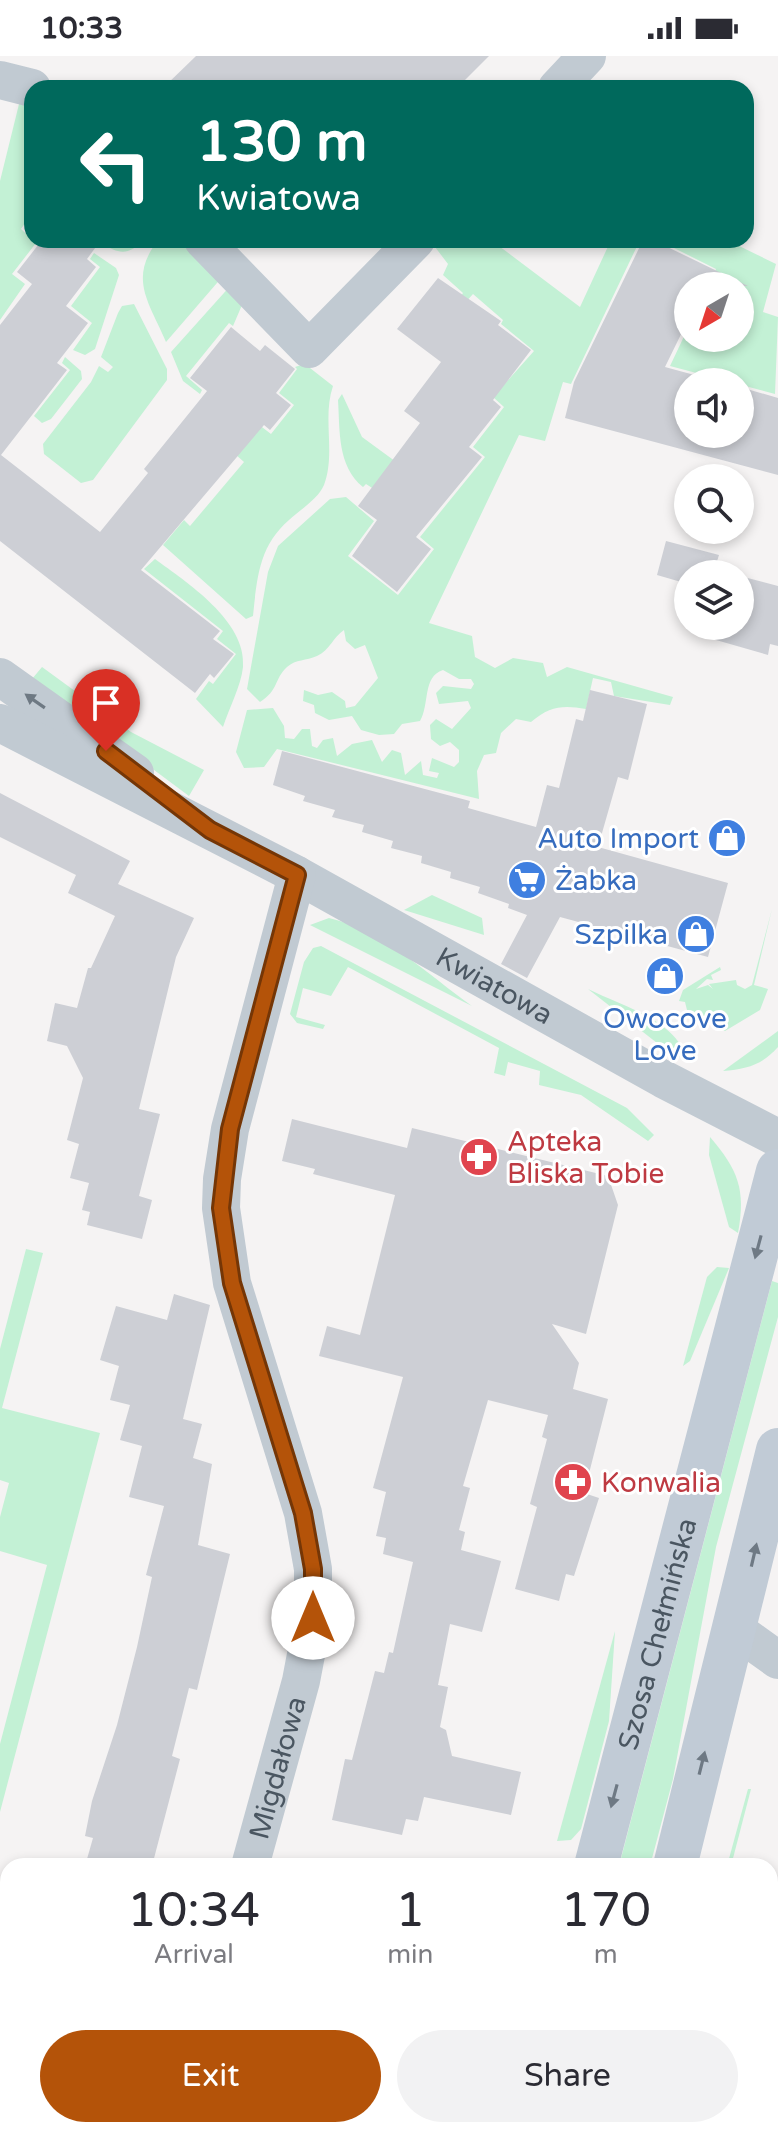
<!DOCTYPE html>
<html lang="en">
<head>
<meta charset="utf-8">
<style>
	:root { --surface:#fff; --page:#f2f2f3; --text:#2b2b33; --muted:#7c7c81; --accent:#b45309 }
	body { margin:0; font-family:"Varela Round",sans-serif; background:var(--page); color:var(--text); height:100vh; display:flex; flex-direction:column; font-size:30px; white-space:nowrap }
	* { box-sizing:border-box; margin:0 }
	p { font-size:26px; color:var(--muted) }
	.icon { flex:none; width:44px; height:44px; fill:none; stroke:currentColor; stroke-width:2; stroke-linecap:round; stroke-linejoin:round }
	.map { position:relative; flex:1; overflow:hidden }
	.details { position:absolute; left:0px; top:1802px; width:778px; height:280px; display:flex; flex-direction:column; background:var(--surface); border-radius:24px 24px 0 0; box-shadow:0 4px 12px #0003 }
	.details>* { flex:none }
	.banner { position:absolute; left:24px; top:24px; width:730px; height:168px; border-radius:24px; box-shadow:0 4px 12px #0003; background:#00695c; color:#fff; overflow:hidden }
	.needle { width:52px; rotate:219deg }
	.buttons { position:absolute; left:674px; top:216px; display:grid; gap:16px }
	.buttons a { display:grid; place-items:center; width:80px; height:80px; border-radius:50%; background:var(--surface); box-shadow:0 4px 12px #0003; font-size:40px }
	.pin { position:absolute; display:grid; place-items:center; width:68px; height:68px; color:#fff; margin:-82px -34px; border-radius:50% 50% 50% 0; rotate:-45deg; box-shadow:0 0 8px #0007 }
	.pin .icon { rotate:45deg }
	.me { position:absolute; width:88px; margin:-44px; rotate:0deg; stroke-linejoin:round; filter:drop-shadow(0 0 6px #0008) }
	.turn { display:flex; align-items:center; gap:28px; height:168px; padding:0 40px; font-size:36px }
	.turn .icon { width:104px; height:104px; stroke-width:2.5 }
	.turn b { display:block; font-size:56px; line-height:68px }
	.eta { display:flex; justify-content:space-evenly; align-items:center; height:136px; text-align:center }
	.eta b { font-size:48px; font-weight:600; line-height:56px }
	.cta { display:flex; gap:16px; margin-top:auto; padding:16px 40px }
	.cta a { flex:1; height:92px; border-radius:48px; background:var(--accent); color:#fff; font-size:32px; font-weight:600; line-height:92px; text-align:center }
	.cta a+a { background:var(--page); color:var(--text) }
	.status { display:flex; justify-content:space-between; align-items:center; height:56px; padding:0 40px; background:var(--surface); direction:ltr }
	.status svg { height:22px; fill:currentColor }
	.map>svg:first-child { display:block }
</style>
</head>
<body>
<div class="status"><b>10:33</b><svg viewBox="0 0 49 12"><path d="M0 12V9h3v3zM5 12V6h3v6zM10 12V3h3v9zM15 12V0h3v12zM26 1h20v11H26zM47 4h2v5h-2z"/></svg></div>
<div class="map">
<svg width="778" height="2082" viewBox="0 0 778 2082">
	<rect width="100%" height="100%" fill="#f5f3f3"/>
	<g fill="#c3f1d5">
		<path d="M20,44L32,46V157L21,173L36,187L12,218L25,228L0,264V125Z"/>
		<path d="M104,184H144C129,199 119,199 102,187Z"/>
		<path d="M158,184H188L223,220L166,286C149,246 128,223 158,184Z"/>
		<path d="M441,184H491L580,251L611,184H640L571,328L563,326L545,385L519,379L429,567L472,580L475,601L495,612L513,602L543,607L547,621L567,611L673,641L670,649L614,640L611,626L593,622L586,653C563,649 550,650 531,666L516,663L501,677L496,697L484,699L477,715L479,743L277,693L264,711L244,712L236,696L247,654L273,652L284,670L285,682L294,683L302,673H310L312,690L317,692L323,684L333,682L337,700L352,688L372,684L382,706L392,694L401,697L405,719L421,705L423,719L437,722L439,717L429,715L432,702L454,711L459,706V694L450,686L440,690L431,683L430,669L436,663L452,673L471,652L468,645L439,648L436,637L443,630L471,633L474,628L471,623H459L443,614C422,621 430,648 420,665L402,668L394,678L379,679L361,674L352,660L329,664L315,657L314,649L303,645L304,634L318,639L332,636L345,645L346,652L355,650L378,622L365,589L355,593L346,585L344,574C333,581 330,594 317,600C306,605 296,603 287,611C274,623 279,634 260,646L247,633L268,516L278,490L330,443L346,441L374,465L348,500L398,539L434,493L420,481L485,401L473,391L504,351L493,341L534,295L501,268L503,264L473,238L464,248L459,243L463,237L443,219L448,208L435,191Z"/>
		<path d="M658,184H727L776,208L763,256L778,261L775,338L670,310L688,272V282H740V230H709L716,213Z"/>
		<path d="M94,197L116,212L119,219L95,293L85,299L73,294L92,267L71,250L100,211L90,203Z"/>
		<path d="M232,228L242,249L233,270L229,267L186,320L202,334L200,338L183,325L171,296Z"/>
		<path d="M134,248L167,313V324L93,424L81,427L44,398L43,388L91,326L99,310L108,316L113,311L101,301L118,257L122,250Z"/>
		<path d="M65,301L81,315L82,323L51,363L42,367L34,360L70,314L62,307Z"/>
		<path d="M301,309L310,312L333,330C322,362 336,397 324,429C318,443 301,453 289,464C259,490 257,522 253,560L246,563L163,489L184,464L190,470L244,406L235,398L258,368L271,378L294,349L279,337L297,313L295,311Z"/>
		<path d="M342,338L362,381L403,411L380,437L366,428L363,431C337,410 340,374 338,344Z"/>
		<path d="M155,503C186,526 247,565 243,611C241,630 229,652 223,671L196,643L209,625L213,628L236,598L217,583L223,575L144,513Z"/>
		<path d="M42,611L131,676L204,714L189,740L32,623Z"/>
		<path d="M432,839L482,862L484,879L404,854Z"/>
		<path d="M772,853L754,929L768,933L760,954L725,975L687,954L685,946L679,945L683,934L720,911L721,914L711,919L713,924L707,923L696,933L708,929L713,933L709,928L736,924L737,929L745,933L752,929Z"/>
		<path d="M329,862C383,874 428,919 472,950L310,869Z"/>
		<path d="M321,890L627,1052L654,1079L648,1085L581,1039L539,1029L540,1015L508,1006L505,1020L494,1017L499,992L348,911L331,940L303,932L296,961L325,969L323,973L297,967L290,958L304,906L313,892Z"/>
		<path d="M588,933C622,950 679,965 687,1005L666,994Z"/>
		<path d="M778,975V991C762,1009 747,1013 723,1015Z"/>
		<path d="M710,1081C738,1114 746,1133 738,1177L729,1171L709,1099Z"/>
		<path d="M26,1193L43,1197L2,1352L100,1377L0,1756V1688L47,1509L0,1495V1461L9,1427L0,1424V1293Z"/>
		<path d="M717,1211L729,1212L690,1305L683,1310L707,1221Z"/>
		<path d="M772,1225L778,1227V1261L716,1491L673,1723L650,1810H619Z"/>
		<path d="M615,1575L609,1665L581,1773L571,1784L557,1785Z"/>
		<path d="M748,1733H751L731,1810H727Z"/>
		<path d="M770,1921L778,1925V2082H656L658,2074H770Z"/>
		<path d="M550,2074H581L579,2082H548Z"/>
	</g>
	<g fill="#cdcfd5">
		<path d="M196,0H489L457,32H163Z"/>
		<path d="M42,184H101L87,203L96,211L66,250L88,267L57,307L67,314L1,399L100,476L148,417L144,413L207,335L190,322L231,271L260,295L265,289L295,313L276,337L291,349L270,374L264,369L141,514L220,575L213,583L234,598L214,622L210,618L195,637L0,485V269L32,228L17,216Z"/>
		<path d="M643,184H653L748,230H688V264L665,311L720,326H688V378H740V331L778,342V419L565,362L574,326Z"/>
		<path d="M438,222L501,265L498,269L531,294L493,344L501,351L469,391L482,401L416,481L431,493L397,536L352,500L377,464L358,450L420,367L404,355L441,306L397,273Z"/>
		<path d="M666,485L719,499L713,518H688V528L657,519Z"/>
		<path d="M740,520L778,530V590L770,588L768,599L709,582L712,570H740Z"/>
		<path d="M590,634L647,648L628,724L618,721L598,791L728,827L708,901L560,861L527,922L501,908L527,859L508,852L509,848L478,837L480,831L450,822L451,816L421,807L422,800L391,792L393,785L362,776L364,769L332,761L335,754L303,745L305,740L273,729L282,695L470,745L468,752L536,771L547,729L559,732L576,663L583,665Z"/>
		<path d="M0,737L130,805L118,828L194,862L176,901L139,1053L160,1058L139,1140L152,1144L142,1183L87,1169L90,1156L82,1154L89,1127L70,1122L79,1088L67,1084L83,1022L67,990L47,985L55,947L77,952L88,912H91L115,860L68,837L76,819L0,781Z"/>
		<path d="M292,1063L407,1092L412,1072L608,1120L618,1149L586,1278L552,1268L579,1307L573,1333L608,1343L584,1437L599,1442L574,1520L566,1518L559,1545L515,1533L537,1451L530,1448L547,1383L542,1381L548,1359L488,1344L463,1430L470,1432L459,1474L465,1476L461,1494L501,1505L482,1576L450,1568L438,1629L448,1631L440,1671L446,1674L452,1700L521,1716L511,1759L424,1741L418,1765L406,1763L402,1779L332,1764L345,1703L352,1704L375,1615L384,1617L389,1596L393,1597L413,1506L383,1498L386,1482L376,1480L386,1436L373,1432L403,1321L319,1300L327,1270L360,1279L395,1139L313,1118L315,1113L282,1105Z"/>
		<path d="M174,1238L210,1249L183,1363L202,1368L193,1402L212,1408L198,1489L230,1498L197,1634L189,1632L172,1700L180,1703L152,1810H85L93,1782L85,1780L92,1745L117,1669L137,1591L152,1521L146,1519L164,1450L129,1441L142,1390L120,1384L130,1349L110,1344L119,1310L100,1304L116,1250L167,1264Z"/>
	</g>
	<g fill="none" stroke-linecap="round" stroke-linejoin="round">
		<g stroke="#c1cad2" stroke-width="38">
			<path d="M0,24L32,32"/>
			<path d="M557,32L587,0"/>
			<path d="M203,184L309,293L416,184"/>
			<path d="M0,621L135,717"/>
			<path id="s1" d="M0,667L297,819L663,1023L778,1082"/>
			<path d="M736,1574L778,1604"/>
			<path id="s2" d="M250,1810L301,1625L313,1562V1513L303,1457L232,1227L221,1152L222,1123L230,1073L297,819"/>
			<path d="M175,2082L177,2074"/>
		</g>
		<g stroke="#c1cbd6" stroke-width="44">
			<path id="s3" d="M596,1810L778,1115"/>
			<path d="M675,1810L778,1394"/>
			<path d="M525,2082L527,2074"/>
			<path d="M605,2082L607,2074"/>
		</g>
	</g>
	<defs><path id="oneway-solid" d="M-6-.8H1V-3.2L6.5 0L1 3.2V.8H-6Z" transform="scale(2)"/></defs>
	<use fill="#6e7983" href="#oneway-solid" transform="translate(35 645) rotate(-145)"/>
	<g fill="#6e7984">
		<use href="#oneway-solid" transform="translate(758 1191) rotate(105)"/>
		<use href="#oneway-solid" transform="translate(754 1499) rotate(-77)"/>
		<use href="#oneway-solid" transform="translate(702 1707) rotate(-76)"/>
		<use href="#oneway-solid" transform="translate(614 1740) rotate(105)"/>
	</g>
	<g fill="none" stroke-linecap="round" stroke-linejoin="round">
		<g stroke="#753606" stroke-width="20">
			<path id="route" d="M106,695L210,774L297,819L230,1073L221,1152L232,1227L303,1457L313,1513V1562"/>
		</g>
		<use href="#route" stroke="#b45309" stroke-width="14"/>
	</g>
	<defs>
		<g id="shop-disc" transform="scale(2)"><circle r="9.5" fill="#3f7fe0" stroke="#fff"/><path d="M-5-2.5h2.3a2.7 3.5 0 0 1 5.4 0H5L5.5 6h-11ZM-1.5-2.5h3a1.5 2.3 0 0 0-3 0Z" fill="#fff"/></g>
		<g id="supermarket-disc" transform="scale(2)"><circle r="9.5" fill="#3f7fe0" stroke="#fff"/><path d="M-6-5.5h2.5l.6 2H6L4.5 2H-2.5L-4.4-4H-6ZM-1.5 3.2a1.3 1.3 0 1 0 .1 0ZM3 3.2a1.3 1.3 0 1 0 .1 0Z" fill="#fff"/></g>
		<g id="pharmacy-disc" transform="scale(2)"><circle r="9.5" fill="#e0444e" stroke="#fff"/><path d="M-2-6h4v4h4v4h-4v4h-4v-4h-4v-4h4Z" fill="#fff"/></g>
	</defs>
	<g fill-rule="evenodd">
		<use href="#shop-disc" x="727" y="782"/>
		<use href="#supermarket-disc" x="527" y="824"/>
		<use href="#shop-disc" x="696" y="878"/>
		<use href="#shop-disc" x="665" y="920"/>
		<use href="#pharmacy-disc" x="479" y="1101"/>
		<use href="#pharmacy-disc" x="573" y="1426"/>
	</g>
	<g text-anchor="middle" stroke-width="6" stroke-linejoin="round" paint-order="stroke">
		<g font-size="28" fill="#366cbe" stroke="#fff" text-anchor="end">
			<text x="699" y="792">Auto Import</text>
			<text x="555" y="834" text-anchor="start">Żabka</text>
			<text x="668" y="888">Szpilka</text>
			<text x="665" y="972" text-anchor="middle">Owocove<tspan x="665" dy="32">Love</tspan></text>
		</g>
		<g font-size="28" fill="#4a5661" stroke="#fff">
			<text dy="10" stroke="none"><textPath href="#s1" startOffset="560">Kwiatowa</textPath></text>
			<text dy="10" stroke="none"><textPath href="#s3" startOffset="240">Szosa Chełmińska</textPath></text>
			<text dy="10" stroke="none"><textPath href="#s2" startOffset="102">Migdałowa</textPath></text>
		</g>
		<g font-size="28" fill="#be3a42" stroke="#fff" text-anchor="start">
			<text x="507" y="1095">Apteka<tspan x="507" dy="32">Bliska Tobie</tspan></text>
			<text x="601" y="1436">Konwalia</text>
		</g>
	</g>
</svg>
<div class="buttons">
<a><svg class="needle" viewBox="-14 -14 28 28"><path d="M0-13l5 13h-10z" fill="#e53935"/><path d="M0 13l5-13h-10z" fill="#7c7c81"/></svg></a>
<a><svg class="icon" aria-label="sound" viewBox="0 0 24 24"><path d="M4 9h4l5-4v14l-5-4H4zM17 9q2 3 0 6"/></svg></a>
<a><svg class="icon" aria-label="search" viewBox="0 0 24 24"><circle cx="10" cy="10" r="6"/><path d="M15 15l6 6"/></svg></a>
<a><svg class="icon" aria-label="layers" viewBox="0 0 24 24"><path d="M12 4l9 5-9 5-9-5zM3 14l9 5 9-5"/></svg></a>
</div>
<div class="pin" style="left:106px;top:695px;background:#d93025"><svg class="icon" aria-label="arrive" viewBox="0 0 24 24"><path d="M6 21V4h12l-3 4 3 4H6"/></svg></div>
<svg class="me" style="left:313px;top:1562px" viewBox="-20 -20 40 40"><circle r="19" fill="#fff"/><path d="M0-13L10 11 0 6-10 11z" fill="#b45309"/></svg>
<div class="banner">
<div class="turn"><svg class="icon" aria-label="left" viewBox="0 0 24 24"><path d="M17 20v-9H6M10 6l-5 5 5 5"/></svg><div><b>130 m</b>Kwiatowa</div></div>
</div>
<section class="details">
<div class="eta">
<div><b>10:34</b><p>Arrival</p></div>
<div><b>1</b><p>min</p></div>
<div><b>170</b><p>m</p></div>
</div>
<div class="cta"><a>Exit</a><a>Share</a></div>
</section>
</div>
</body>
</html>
